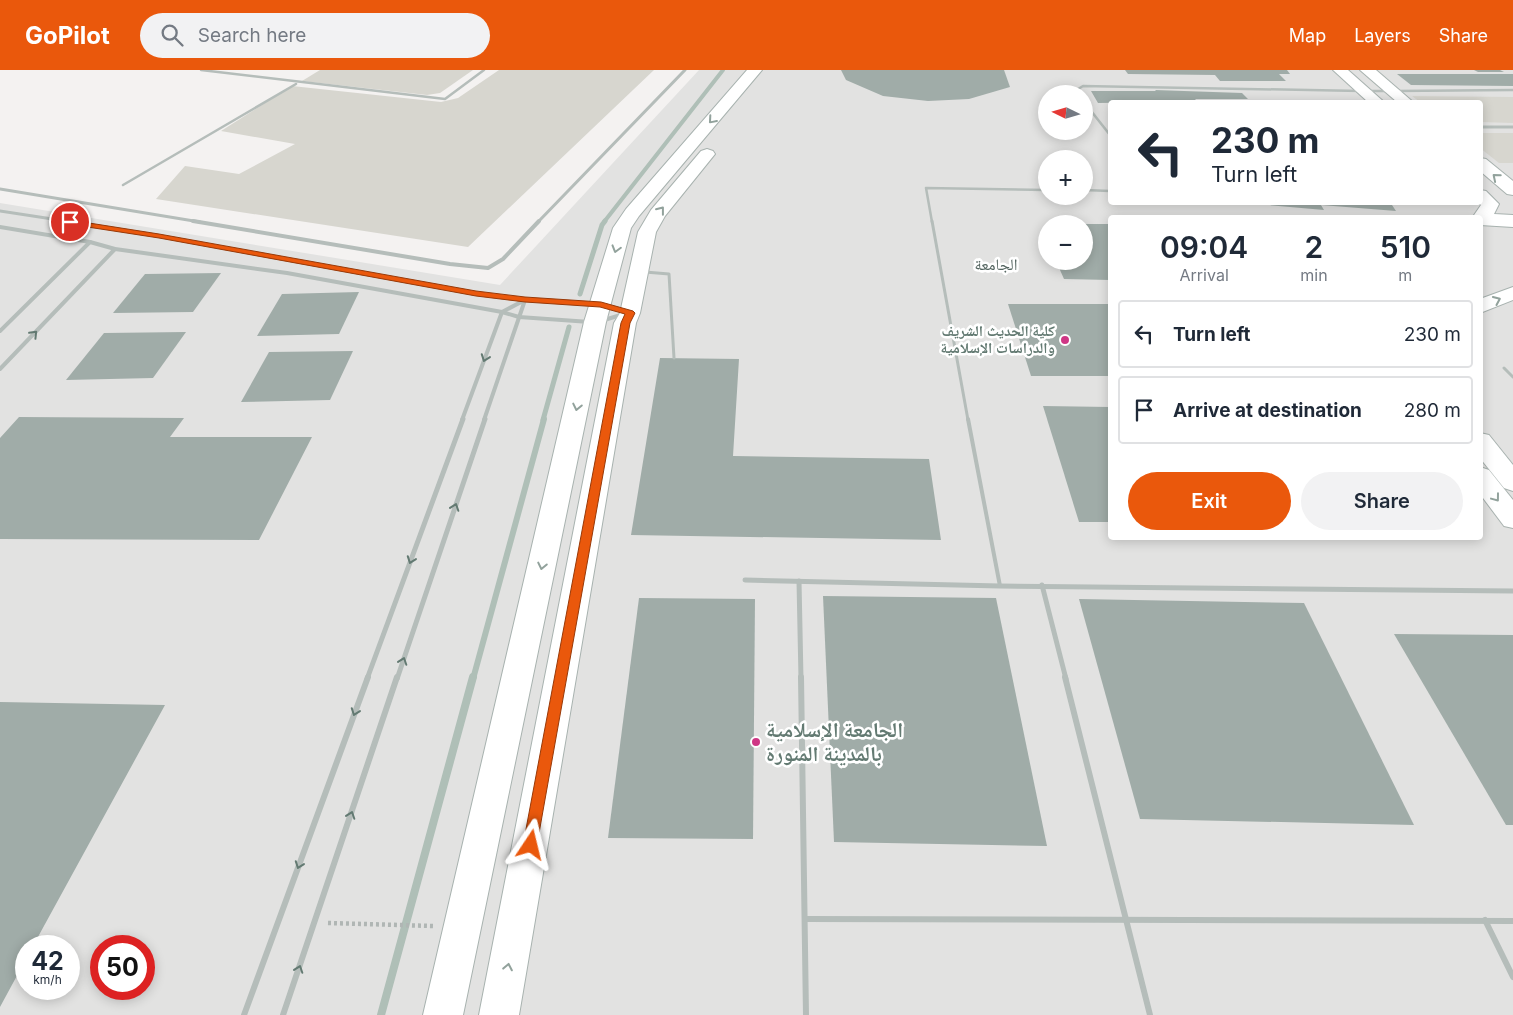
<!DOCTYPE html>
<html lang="en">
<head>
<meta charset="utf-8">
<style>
	:root { --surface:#fff; --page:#f2f2f3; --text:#1f2937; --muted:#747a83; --line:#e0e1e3; --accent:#ea580c }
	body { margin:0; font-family:Inter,"Noto Naskh Arabic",sans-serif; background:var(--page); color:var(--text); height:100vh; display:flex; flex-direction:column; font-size:19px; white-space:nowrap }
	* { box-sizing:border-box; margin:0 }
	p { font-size:16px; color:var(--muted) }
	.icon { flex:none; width:28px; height:28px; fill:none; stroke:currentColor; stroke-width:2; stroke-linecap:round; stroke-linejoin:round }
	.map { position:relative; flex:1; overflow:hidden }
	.panel { position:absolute; left:1108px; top:145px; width:375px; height:325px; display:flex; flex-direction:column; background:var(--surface); border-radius:5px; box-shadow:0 2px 12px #0003 }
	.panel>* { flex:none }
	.top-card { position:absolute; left:1108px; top:30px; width:375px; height:105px; border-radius:5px; box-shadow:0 2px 12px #0003; background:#fff; color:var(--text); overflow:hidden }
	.needle { width:32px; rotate:275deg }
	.fabs { position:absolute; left:1038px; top:15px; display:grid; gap:10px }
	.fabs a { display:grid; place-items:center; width:55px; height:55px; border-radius:50%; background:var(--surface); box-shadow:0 2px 12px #0003; font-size:25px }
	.speed { position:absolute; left:15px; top:865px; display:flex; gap:10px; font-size:25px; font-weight:700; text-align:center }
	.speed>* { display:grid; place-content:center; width:65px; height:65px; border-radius:50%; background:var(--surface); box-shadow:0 2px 12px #0003; line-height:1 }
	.speed small { font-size:12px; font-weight:400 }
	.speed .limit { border:8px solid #d22; background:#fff; color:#111 }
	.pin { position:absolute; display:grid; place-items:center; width:42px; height:42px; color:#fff; margin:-21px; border:2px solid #fff; border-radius:50%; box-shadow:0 1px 5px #0007 }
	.me { position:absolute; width:55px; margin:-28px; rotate:10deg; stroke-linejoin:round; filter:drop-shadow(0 0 4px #0008) }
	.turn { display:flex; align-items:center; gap:18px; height:105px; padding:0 20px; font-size:22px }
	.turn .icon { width:65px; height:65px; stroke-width:2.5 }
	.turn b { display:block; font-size:35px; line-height:42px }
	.eta { display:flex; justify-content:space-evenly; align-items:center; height:85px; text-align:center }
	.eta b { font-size:30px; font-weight:600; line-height:35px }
	.action { display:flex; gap:10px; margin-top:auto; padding:10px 20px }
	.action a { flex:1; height:58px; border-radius:30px; background:var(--accent); color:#fff; font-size:20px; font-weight:600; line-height:58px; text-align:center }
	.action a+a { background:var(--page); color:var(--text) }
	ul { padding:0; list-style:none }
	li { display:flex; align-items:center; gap:15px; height:68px; margin:0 10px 8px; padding:0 10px; border:2px solid var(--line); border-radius:5px }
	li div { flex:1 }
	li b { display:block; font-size:19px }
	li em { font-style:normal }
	header { display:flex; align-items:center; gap:30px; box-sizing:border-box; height:70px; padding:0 25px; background:var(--accent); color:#fff }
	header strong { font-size:24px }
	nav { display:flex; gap:28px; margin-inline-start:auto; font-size:18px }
	.search { width:350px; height:45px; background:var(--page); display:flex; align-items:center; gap:12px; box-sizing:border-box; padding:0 18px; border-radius:28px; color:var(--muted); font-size:19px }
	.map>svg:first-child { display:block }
</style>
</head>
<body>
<header>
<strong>GoPilot</strong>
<div class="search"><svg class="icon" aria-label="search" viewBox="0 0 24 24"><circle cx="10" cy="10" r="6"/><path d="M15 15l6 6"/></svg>Search here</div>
<nav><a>Map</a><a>Layers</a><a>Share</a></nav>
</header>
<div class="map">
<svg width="1513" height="945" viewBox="0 0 1513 945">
	<rect width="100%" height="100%" fill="#f4f2f1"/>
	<path fill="#e2e2e1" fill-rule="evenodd" d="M699,0H1513V945H0V133L500,215ZM1046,24H1084V61H1046ZM1110,32H1480V132H1110ZM1046,89H1084V126H1046ZM1110,148H1480V468H1110ZM1046,154H1084V191H1046ZM26,876H69V919H26ZM101,876H144V919H101Z"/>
	<g fill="#d7d6cf">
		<path d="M320,0H473L440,23L427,25L302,11Z"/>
		<path d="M499,0H654L468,177L156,129L185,96L239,104L295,74L221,61L292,16L441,32L458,28Z"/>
		<path d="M1412,26L1513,27V53L1480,52V32H1420Z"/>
		<path d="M1480,63H1513V93H1499L1480,78Z"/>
	</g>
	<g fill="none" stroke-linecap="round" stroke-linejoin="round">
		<path stroke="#afbfb7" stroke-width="4" d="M604,152L723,0"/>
		<g stroke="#afbfb7" stroke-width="5">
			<path d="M580,224L602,155L605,151"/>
			<path d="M543,350L569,257"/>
		</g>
		<path stroke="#afbfb7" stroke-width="6" d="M473,609L544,349"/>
		<path stroke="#afbfb7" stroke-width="8" d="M381,945L473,607"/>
	</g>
	<g fill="#a0aca8">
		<path d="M841,0H1004L1010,17L969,29L928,31L883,26L846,10Z"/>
		<path d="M1125,0H1287L1290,4H1279L1286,11H1220L1215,5L1128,4Z"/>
		<path d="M1474,0H1500L1504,2H1478Z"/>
		<path d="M1397,4H1513V16L1411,15Z"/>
		<path d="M1155,20L1242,23L1248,29H1195L1198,32L1166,31L1167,32L1098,33L1091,21H1156Z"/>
		<path d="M1235,132H1390L1396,141L1321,135L1324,140Z"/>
		<path d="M1084,154H1110V210L1064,209L1056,191H1084Z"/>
		<path d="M221,203L193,242L113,243L145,204Z"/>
		<path d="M359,222L339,264L257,266L282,224Z"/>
		<path d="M1008,234H1110V306H1031Z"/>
		<path d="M186,262L153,308L66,310L104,263Z"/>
		<path d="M353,281L330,330L241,332L269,282Z"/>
		<path d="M660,288L739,289L733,386L929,389L941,470L631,465Z"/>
		<path d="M1043,336L1110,337V452H1079Z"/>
		<path d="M19,347L184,348L170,367H312L259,470L0,469V368Z"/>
		<path d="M823,526L996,528L1047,776L834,772Z"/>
		<path d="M639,528L755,529L753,769L608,768Z"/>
		<path d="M1079,529L1304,533L1414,755L1140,749Z"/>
		<path d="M1394,564L1513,565V755H1506Z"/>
		<path d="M0,632L165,635L33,876H26V889L0,937Z"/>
	</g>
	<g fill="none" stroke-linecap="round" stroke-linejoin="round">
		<g stroke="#a8b2af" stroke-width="2">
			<g id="secondary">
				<path d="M747,0H762L639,146L631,158L606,252L463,945H423L584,252L613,158L626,139Z"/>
				<path d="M1333,0H1348L1384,32H1368Z"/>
				<path d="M1360,0H1376L1413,32H1397Z"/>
				<path d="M707,79L713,81L715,84L665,146L656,162L640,243L636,253L519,945H479L614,253L620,243L638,162L651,140L701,81Z"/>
				<path d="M1480,88L1486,89L1513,111V125L1507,124L1480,101Z"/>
				<path d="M1480,120L1486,121L1499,134L1494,144L1513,145V157L1480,155V148H1472L1481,135L1478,132H1480Z"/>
				<path d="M1513,217V230L1480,243V229Z"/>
				<path d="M1480,363L1489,365L1513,395V421L1504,418L1480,388Z"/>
				<path d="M1480,397L1489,400L1513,430V458L1504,456L1480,424Z"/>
			</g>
		</g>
		<path stroke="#b0b6b4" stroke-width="4.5" stroke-dasharray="3 3" stroke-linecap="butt" d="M328,853L434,856"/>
		<g stroke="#b5bdba" stroke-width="2.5">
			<path d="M201,0L445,29L484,0"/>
			<path d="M1368,21H1388"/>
			<path d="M1395,21L1513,20"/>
			<path d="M1078,24L1075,21L1083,16L1361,21"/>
			<path d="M1084,32L1110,65"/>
			<path d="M123,115L296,14"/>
			<path d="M1084,120L1110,121"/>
			<path d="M932,152L926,118L1046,120"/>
		</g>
		<g stroke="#b5bdba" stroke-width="3">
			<path d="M932,151L968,350"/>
			<path d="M645,202L669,204L674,288"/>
			<path d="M1504,298L1513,307"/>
		</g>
		<path stroke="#b5bdba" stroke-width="4" d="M968,349L1000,516"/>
		<g stroke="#b5bdba" stroke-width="3">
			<path d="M1480,57H1513"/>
			<path d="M0,119L200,152"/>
			<path d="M0,141L72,152"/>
			<path d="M538,152L685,0"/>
		</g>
		<g stroke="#b5bdba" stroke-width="4">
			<path d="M64,151L159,166L476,224L525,230L594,234"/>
			<path d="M193,151L450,194L488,198L503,189L539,151"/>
			<path d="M0,157L90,172L115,179L287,203L502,242L519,247L590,252"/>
			<path d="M605,235L626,241"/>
			<path d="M601,251L624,244"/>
			<path d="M0,261L90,172"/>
			<path d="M0,299L115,179"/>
			<path d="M462,350L502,242L525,230L484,350"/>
		</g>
		<g stroke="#b5bdba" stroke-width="5">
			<path d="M745,510L1000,516L1513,521"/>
			<path d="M799,511L801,609"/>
			<path d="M1042,515L1066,609"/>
			<path d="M367,609L463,349"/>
			<path d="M397,609L485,349"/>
		</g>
		<g stroke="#b5bdba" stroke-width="6">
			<path d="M801,607L806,945"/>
			<path d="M1065,607L1150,945"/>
			<path d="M805,849L1513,851"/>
			<path d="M1485,850L1513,907"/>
			<path d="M244,945L368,607"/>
			<path d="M283,945L397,607"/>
		</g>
		<use href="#secondary" fill="#fff" fill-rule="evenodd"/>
	</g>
	<defs><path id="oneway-chevron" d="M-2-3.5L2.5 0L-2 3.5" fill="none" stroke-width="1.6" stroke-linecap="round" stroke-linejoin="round" transform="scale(1.25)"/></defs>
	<g stroke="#92a29c">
		<use href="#oneway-chevron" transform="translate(712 50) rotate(131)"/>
		<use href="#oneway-chevron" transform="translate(1496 107) rotate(-140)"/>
		<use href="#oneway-chevron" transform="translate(661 140) rotate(-52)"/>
		<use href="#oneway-chevron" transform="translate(616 179) rotate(106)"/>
		<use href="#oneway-chevron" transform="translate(1497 230) rotate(-24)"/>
		<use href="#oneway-chevron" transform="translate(577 337) rotate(102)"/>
		<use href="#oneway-chevron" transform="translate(1496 428) rotate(53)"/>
		<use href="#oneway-chevron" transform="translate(542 496) rotate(102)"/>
		<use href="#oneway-chevron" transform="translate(508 897) rotate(-79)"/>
	</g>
	<g stroke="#637a72">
		<use href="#oneway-chevron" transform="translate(34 264) rotate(-46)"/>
		<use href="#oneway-chevron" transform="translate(485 288) rotate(110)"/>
		<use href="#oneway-chevron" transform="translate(455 437) rotate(-71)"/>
		<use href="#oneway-chevron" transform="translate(411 490) rotate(110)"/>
		<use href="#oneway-chevron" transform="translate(403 591) rotate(-71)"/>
		<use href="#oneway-chevron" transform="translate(355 642) rotate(110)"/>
		<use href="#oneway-chevron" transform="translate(351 745) rotate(-71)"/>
		<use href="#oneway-chevron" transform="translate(299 795) rotate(110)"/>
		<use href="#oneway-chevron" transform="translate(299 899) rotate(-71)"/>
	</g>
	<path fill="#ea580c" stroke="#983908" d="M70,150L159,164L476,221L525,227L601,232L633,241L635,243L630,253L536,780L531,782L525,780L523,775L621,253L625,244L600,237L525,232L476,226L159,168L68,154V151Z"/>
	<g fill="#cf3685" stroke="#fff" stroke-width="2">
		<circle cx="1065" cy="270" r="5"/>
		<circle cx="756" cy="672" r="5"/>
	</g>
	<g text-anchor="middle" stroke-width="5" stroke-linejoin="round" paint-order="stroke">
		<g font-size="15" font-weight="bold" fill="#637a72" stroke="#fff" text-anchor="end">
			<text x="1055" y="266">كلية الحديث الشريف<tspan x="1055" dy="17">والدراسات الإسلامية</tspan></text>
		</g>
		<g font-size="16" fill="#546560" stroke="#fff">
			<text x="996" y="200">الجامعة</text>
		</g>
		<g font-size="21" font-weight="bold" fill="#637a72" stroke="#fff" text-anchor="start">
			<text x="766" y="667">الجامعة الإسلامية<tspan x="766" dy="24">بالمدينة المنورة</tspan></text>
		</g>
	</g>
</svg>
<div class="fabs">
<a><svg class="needle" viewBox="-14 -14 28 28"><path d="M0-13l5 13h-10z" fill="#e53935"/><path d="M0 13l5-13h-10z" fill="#747a83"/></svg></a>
<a>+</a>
<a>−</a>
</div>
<div class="speed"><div>42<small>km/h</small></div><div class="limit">50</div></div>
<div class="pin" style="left:70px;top:152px;background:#d93025"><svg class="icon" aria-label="arrive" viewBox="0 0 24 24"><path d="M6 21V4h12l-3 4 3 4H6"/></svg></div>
<svg class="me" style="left:531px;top:775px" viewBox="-20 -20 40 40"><path d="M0-17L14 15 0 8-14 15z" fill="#ea580c" stroke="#fff" stroke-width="4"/></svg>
<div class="top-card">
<div class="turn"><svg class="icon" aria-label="left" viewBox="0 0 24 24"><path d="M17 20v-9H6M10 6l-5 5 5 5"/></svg><div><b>230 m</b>Turn left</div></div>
</div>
<section class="panel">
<div class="eta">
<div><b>09:04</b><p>Arrival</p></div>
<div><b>2</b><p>min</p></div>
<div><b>510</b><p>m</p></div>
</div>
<ul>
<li><svg class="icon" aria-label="left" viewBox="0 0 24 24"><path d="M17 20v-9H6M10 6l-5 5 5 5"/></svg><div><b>Turn left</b></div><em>230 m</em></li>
<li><svg class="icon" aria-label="arrive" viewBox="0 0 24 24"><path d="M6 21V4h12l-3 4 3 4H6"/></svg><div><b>Arrive at destination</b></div><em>280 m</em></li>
</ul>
<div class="action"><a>Exit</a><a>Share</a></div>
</section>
</div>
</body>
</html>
